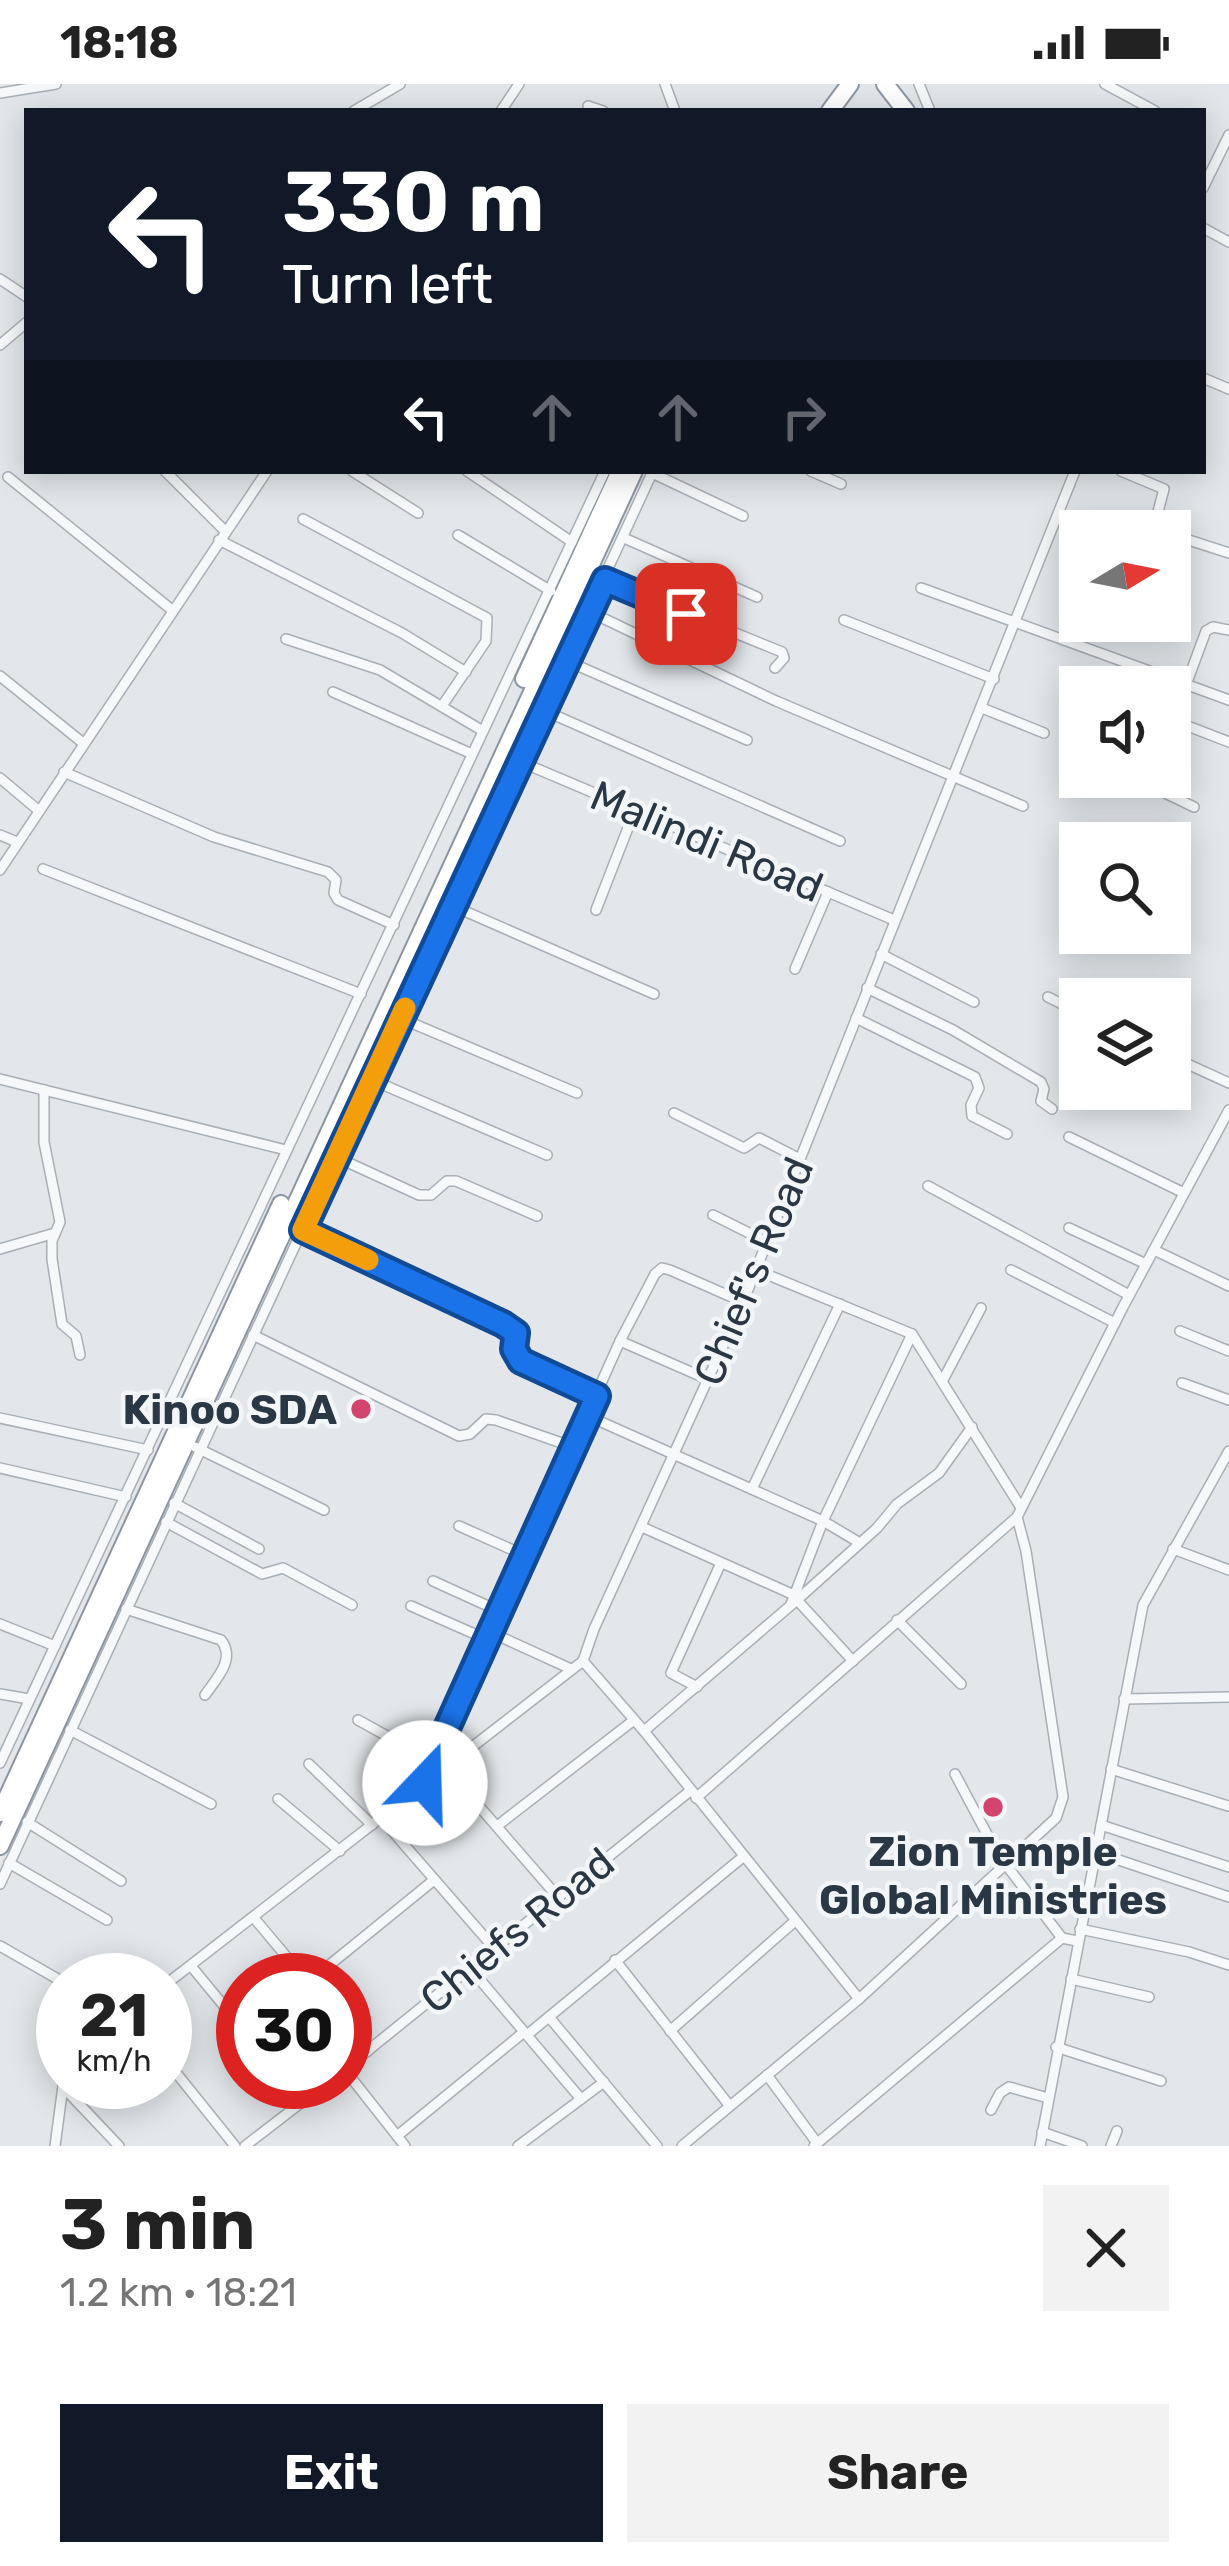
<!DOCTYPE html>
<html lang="en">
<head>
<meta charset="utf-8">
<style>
	:root { --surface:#fff; --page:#f2f2f2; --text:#222; --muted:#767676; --accent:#111827 }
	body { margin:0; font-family:Rubik,sans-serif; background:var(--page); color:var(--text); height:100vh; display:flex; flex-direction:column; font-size:45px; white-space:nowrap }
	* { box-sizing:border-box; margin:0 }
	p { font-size:39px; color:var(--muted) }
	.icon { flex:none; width:66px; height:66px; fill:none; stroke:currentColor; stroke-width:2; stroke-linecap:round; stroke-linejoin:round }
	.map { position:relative; height:2062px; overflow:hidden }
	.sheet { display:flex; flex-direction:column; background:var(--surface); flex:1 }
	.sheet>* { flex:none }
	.hud { position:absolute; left:24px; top:24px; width:1182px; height:366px; border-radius:0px; box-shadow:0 6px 30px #0003; background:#111827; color:#fff; overflow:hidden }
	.needle { width:78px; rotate:80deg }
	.controls { position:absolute; left:1059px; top:426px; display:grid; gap:24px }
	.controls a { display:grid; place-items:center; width:132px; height:132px; border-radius:0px; background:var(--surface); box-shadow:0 6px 30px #0003; font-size:60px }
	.speed { position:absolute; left:36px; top:1869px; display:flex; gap:24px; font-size:60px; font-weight:700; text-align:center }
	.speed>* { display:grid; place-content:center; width:156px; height:156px; border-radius:50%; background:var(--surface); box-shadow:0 6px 30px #0003; line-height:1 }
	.speed small { font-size:30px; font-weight:400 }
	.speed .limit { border:18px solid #d22; background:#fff; color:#111 }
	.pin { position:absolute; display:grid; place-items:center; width:102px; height:102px; color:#fff; margin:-51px; border-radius:24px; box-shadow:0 6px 18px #0006 }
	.me { position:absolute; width:132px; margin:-66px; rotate:21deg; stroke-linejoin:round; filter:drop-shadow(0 0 9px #0008) }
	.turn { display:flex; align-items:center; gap:42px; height:252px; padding:0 60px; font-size:54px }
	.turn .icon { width:156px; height:156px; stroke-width:2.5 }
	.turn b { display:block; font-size:84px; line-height:102px }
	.lanes { display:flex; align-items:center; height:114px; padding:0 60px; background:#0003; justify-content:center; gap:60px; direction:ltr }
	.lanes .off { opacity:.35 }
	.round { display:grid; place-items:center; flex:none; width:126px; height:126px; border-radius:0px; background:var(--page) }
	.summary { display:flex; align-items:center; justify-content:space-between; height:204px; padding:0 60px }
	h1 { font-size:72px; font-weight:700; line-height:90px }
	.action { display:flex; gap:24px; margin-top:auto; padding:24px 60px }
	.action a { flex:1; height:138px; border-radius:0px; background:var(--accent); color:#fff; font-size:48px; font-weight:700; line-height:138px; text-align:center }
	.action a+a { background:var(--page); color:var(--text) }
	.status { display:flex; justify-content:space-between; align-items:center; height:84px; padding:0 60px; background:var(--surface); direction:ltr }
	.status svg { height:33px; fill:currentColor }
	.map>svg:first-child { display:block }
</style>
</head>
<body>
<div class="status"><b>18:18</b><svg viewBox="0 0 49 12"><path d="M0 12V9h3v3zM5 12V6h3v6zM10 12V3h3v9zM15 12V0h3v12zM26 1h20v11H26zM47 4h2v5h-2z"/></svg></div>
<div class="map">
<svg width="1229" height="2062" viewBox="0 0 1229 2062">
	<rect width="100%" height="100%" fill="#e3e7eb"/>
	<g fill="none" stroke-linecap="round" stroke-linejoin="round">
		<g stroke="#a8afb6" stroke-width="12">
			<g id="street">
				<path d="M665,0L675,27"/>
				<path d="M919,0L930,27"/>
				<path d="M1105,0L1155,27"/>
				<path d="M0,9L56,0"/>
				<path d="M588,22L603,27"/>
				<path d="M354,27L400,0"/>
				<path d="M501,27L519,0"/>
				<path d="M1203,104L1229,51"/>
				<path d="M1203,144L1229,158"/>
				<path d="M0,195L27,213"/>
				<path d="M0,261L27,238"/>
				<path d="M1203,294L1229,305"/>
				<path d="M165,387L225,447"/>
				<path d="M352,387L418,429"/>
				<path d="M467,387L572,458"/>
				<path d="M811,387L841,400"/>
				<path d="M1121,387L1164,405L1155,439L1160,447"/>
				<path d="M652,389L743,432"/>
				<path d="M8,393L172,526"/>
				<path d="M303,435L487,534L486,557L442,622"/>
				<path d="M1170,450L1229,469"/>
				<path d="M458,451L551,507"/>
				<path d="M624,454L757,513"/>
				<path d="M219,456L402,549L466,588"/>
				<path d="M605,496L782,568L784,574L775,584"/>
				<path d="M921,504L1229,616"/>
				<path d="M590,528L776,617L1023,722"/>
				<path d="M844,536L994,595"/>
				<path d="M286,555L380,586L483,647"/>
				<path d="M567,577L747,656"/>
				<path d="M0,592L83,659"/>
				<path d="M333,608L472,670"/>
				<path d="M982,624L1044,649"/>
				<path d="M543,626L840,757"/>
				<path d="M1172,636L1229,658"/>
				<path d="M1170,644L1206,547L1213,543L1229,546"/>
				<path d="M521,678L894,836"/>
				<path d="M64,688L214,753L328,788L336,796L334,809L338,816L394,841"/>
				<path d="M1158,693L1161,707L1194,723"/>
				<path d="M0,694L38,726"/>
				<path d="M0,751L17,758"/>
				<path d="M43,785L361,910"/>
				<path d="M0,786L267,387"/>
				<path d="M453,822L654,910"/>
				<path d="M596,826L635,726"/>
				<path d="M881,870L974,918"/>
				<path d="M795,885L828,808"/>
				<path d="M867,904L953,946L1041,998L1044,1005L1041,1017L1052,1025"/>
				<path d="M1048,913L1080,929"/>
				<path d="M400,934L577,1009"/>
				<path d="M856,934L975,993L979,1004L971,1021L972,1032L1007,1050"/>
				<path d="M1170,972L1229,999"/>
				<path d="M0,995L286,1066"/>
				<path d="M372,996L547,1071"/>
				<path d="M44,1006V1058L60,1138L52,1157V1175L62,1240L76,1252L80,1271"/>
				<path d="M674,1029L744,1064L759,1054L800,1075"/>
				<path d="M1069,1053L1184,1109"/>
				<path d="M336,1073L419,1111H431L447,1097H456L537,1132"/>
				<path d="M928,1102L1129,1211"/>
				<path d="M713,1131L767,1158"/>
				<path d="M284,1140L503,1240L516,1249L514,1265L521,1277L597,1312"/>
				<path d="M1069,1144L1146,1180"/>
				<path d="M0,1165L55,1149"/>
				<path d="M1154,1166L1229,1202"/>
				<path d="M756,1186L912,1250L1020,1422"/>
				<path d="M1011,1186L1115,1239"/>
				<path d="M1180,1247L1229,1267"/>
				<path d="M253,1251L459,1352L470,1350L486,1335L496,1336L573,1363"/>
				<path d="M620,1257L707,1295"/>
				<path d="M943,1296L981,1224"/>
				<path d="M1182,1299L1229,1316"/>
				<path d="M588,1332L823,1437L860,1459"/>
				<path d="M0,1334L148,1366"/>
				<path d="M195,1363L324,1426"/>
				<path d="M0,1384L126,1413"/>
				<path d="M752,1405L840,1220"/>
				<path d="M174,1419L259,1465"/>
				<path d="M166,1438L262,1490L283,1484L352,1521"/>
				<path d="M459,1442L524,1471"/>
				<path d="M642,1443L794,1511"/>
				<path d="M1173,1465L1229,1486"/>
				<path d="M433,1497L499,1527"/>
				<path d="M797,1516L853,1577"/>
				<path d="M791,1520L823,1437L912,1250"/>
				<path d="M411,1522L486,1555"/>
				<path d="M126,1525L221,1556C236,1575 217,1594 205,1611"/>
				<path d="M897,1536L961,1600"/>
				<path d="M0,1540L55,1562"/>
				<path d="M490,1548L571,1585"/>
				<path d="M697,1603L671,1589L720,1481"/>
				<path d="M0,1610L29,1615"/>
				<path d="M1124,1615L1229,1613"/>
				<path d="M358,1636L432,1677"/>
				<path d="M70,1646L211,1720"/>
				<path d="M644,1647L797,1516L877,1444L897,1420L939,1389L972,1343"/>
				<path d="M0,1679L605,387"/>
				<path d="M309,1680L372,1741"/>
				<path d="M445,1683L557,1812"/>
				<path d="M1111,1685L1228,1722"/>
				<path d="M955,1690L997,1769L1062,1854"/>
				<path d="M425,1699L432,1677L620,1257L655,1190L662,1184L670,1186L743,1218"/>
				<path d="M696,1714L1017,1433L1123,1223L1229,1026"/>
				<path d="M278,1715L340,1767"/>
				<path d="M381,1734L494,1864"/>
				<path d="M27,1738L121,1797"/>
				<path d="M1101,1741L1229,1783"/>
				<path d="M497,1742L634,1636"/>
				<path d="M1095,1768L1229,1813"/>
				<path d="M9,1779L107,1836"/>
				<path d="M0,1800L653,387"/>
				<path d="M254,1834L306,1896"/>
				<path d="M1080,1845L1189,1868L1229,1881"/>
				<path d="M0,1862L63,1898"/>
				<path d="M615,1876L729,2021"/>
				<path d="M191,1882L243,1945"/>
				<path d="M470,1884L581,2015"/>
				<path d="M1071,1895L1149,1913"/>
				<path d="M311,1896L434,1796"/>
				<path d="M165,1901L583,1577"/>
				<path d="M859,1915L644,1647L583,1577L594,1545L743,1218L1075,387"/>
				<path d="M549,1933L657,2062"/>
				<path d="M345,1942L368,1967"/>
				<path d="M670,1947L795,1837"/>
				<path d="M527,1951L744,1772"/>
				<path d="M1056,1963L1161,1997"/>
				<path d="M165,1975L235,2062"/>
				<path d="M345,1985L690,1707"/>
				<path d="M345,1986L405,2062"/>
				<path d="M767,1991L817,2059"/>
				<path d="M288,1998L303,2017"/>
				<path d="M63,2003L119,2062"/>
				<path d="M991,2026L1000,2009L1009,2003L1048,2014"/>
				<path d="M1042,2048L1082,2062"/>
				<path d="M397,2052L524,1948"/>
				<path d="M55,2062L63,2002"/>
				<path d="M245,2062L328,1998"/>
				<path d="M518,2062L604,1998"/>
				<path d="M682,2062L859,1915L1056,1734L1063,1713L1026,1467L1017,1433"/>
				<path d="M814,2062L1062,1854L1077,1857"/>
				<path d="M1040,2062L1143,1521L1229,1367"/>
				<path d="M1111,2062L1117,2047"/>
			</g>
		</g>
		<g stroke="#8a97a3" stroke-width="20">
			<g id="highway">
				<path d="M885,0L906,27"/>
				<path d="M830,27L850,0"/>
				<path d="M524,595L620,387"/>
				<path d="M0,1729L281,1120"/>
				<path d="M0,1762L634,387"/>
			</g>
		</g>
		<use href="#street" stroke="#f6f8f9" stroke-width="9"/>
		<use href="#highway" stroke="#fff" stroke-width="16"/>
	</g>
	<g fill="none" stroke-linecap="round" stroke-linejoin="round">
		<g stroke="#114b97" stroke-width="30">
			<path id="route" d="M425,1699L432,1677L597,1312L521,1277L514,1265L516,1249L503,1240L303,1146L605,496L686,530"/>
		</g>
		<use href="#route" stroke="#1a73e8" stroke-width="21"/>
		<path stroke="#f59e0b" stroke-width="21" d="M368,1176L303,1146L405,924"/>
	</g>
	<g fill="#d3456e" stroke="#f3f6f8" stroke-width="4.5">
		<circle cx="361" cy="1325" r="12"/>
		<circle cx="993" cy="1723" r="12"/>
	</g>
	<g text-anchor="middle" stroke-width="9" stroke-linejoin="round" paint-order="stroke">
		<g font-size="42" fill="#2a3744" stroke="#f3f6f8">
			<text transform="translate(707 757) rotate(23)" y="15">Malindi Road</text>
			<text transform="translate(753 1187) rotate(-67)" y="15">Chief's Road</text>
			<text transform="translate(517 1846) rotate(-39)" y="15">Chiefs Road</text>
		</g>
		<g font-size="42" font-weight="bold" fill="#2a3744" stroke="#f3f6f8" text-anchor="end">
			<text x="337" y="1340">Kinoo SDA</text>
			<text x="993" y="1782" text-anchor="middle">Zion Temple<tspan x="993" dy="48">Global Ministries</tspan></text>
		</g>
	</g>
</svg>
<div class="controls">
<a><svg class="needle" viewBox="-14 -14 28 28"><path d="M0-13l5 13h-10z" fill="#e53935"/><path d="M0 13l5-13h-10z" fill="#767676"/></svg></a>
<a><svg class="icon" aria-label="sound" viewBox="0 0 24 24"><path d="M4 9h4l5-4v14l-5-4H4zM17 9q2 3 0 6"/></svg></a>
<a><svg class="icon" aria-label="search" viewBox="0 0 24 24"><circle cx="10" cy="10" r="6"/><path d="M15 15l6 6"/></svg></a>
<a><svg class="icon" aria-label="layers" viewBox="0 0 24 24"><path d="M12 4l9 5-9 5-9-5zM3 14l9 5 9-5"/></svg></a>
</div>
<div class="speed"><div>21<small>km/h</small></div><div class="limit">30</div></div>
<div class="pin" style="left:686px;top:530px;background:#d93025"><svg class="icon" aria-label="arrive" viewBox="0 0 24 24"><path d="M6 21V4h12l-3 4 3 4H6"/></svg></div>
<svg class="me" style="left:425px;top:1699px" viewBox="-20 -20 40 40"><circle r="19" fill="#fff"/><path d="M0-13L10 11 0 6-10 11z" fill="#1a73e8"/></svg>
<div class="hud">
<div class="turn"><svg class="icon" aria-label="left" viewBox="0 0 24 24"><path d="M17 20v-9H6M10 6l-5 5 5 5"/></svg><div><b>330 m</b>Turn left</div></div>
<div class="lanes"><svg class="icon" aria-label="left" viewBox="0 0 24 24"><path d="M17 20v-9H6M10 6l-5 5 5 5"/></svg><svg class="icon off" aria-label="ahead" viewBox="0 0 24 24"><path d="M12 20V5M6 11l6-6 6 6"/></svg><svg class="icon off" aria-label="ahead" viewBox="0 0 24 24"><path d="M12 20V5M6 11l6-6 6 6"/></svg><svg class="icon off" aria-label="right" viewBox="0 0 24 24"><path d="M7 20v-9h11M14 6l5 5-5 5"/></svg></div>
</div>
</div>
<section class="sheet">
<div class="summary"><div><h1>3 min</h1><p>1.2 km · 18:21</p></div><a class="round"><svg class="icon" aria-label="close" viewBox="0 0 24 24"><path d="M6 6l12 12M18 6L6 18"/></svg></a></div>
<div class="action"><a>Exit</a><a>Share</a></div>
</section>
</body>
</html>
